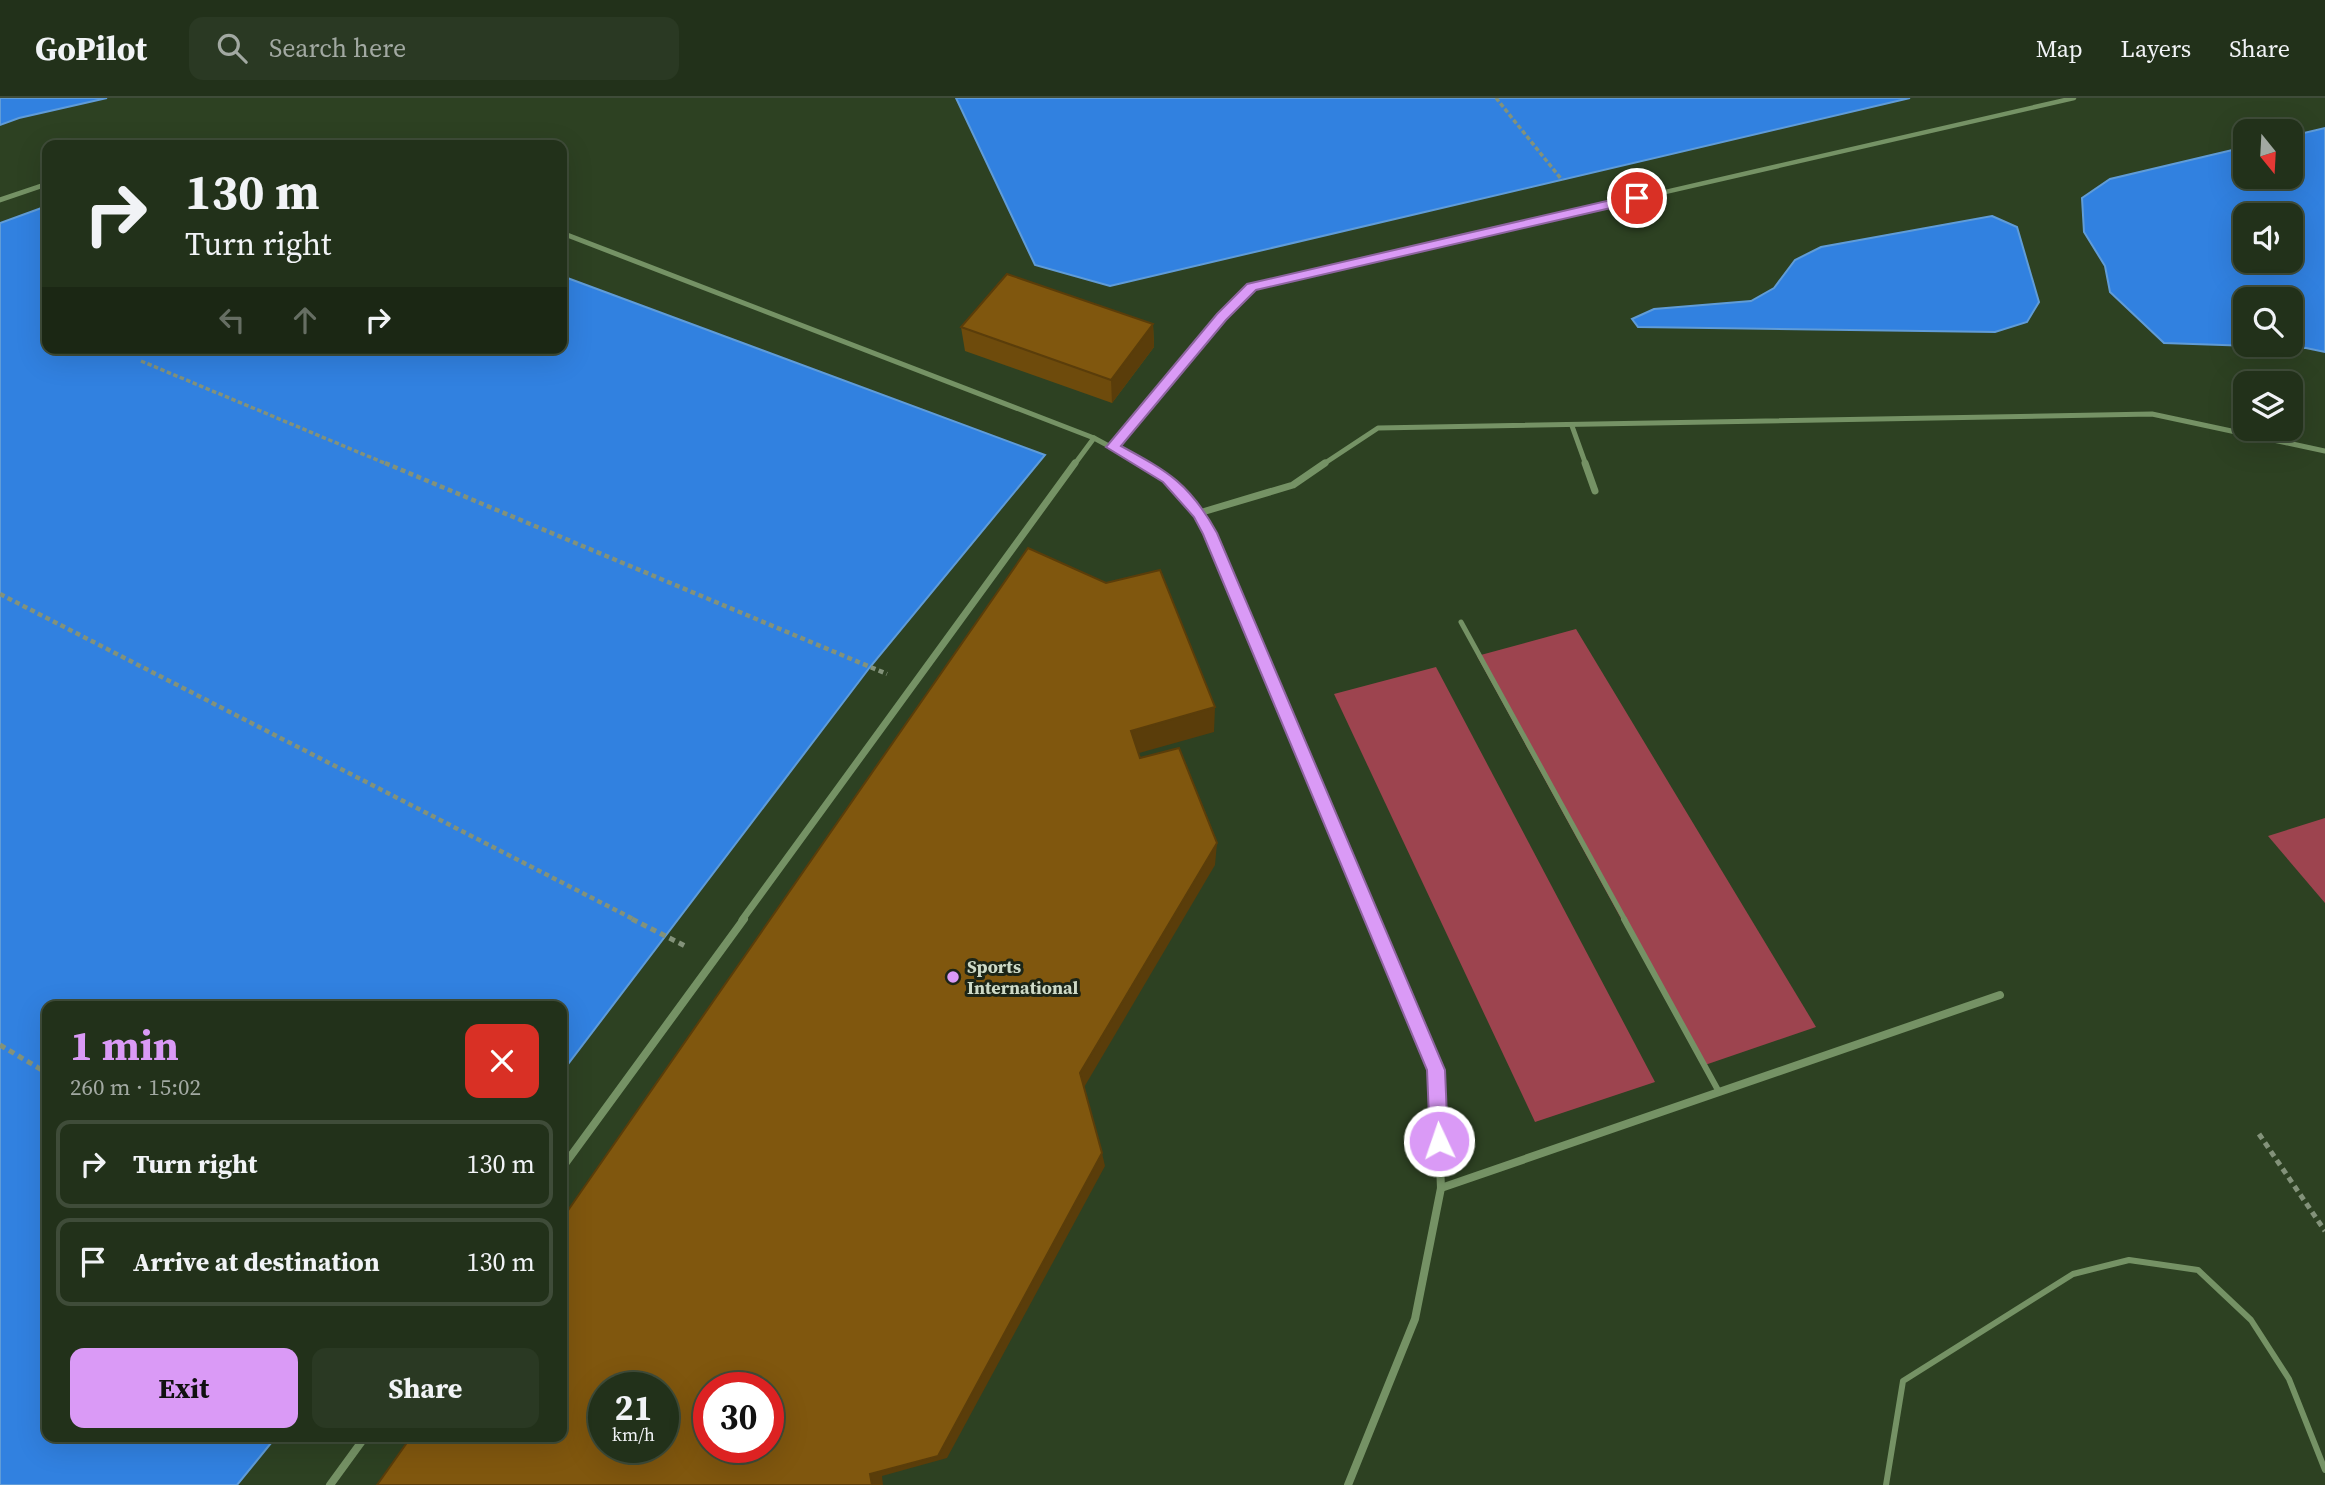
<!DOCTYPE html>
<html lang="en">
<head>
<meta charset="utf-8">
<style>
	:root { --surface:#22311a; --page:#2a3923; --text:#f1f3f6; --muted:#a2a9a2; --line:#3f4c39; --accent:#da9af6 }
	body { margin:0; font-family:"Source Serif 4",serif; background:var(--page); color:var(--text); height:100vh; display:flex; flex-direction:column; font-size:26px; white-space:nowrap }
	* { box-sizing:border-box; margin:0 }
	p { font-size:23px; color:var(--muted) }
	.icon { flex:none; width:38px; height:38px; fill:none; stroke:currentColor; stroke-width:2; stroke-linecap:round; stroke-linejoin:round }
	.map { position:relative; flex:1; overflow:hidden }
	.drawer { position:absolute; left:42px; top:903px; width:525px; height:441px; display:flex; flex-direction:column; background:var(--surface); border-radius:14px; box-shadow:0 7px 28px #0002,0 0 0 2px var(--line) }
	.drawer>* { flex:none }
	.hud { position:absolute; left:42px; top:42px; width:525px; height:214px; border-radius:14px; box-shadow:0 7px 28px #0002,0 0 0 2px var(--line); background:#22311a; color:var(--text); overflow:hidden }
	.needle { width:46px; rotate:162deg }
	.controls { position:absolute; left:2233px; top:21px; display:grid; gap:14px }
	.controls a { display:grid; place-items:center; width:70px; height:70px; border-radius:14px; background:var(--surface); box-shadow:0 7px 28px #0002,0 0 0 2px var(--line); font-size:35px }
	.speed { position:absolute; left:588px; top:1274px; display:flex; gap:14px; font-size:35px; font-weight:700; text-align:center }
	.speed>* { display:grid; place-content:center; width:91px; height:91px; border-radius:50%; background:var(--surface); box-shadow:0 7px 28px #0002,0 0 0 2px var(--line); line-height:1 }
	.speed small { font-size:18px; font-weight:400 }
	.speed .limit { border:10px solid #d22; background:#fff; color:#111 }
	.pin { position:absolute; display:grid; place-items:center; width:60px; height:60px; color:#fff; margin:-30px; border:4px solid #fff; border-radius:50%; box-shadow:0 2px 7px #0007 }
	.me { position:absolute; width:77px; margin:-38px; rotate:357deg; stroke-linejoin:round; filter:drop-shadow(0 0 5px #0008) }
	.turn { display:flex; align-items:center; gap:24px; height:147px; padding:0 28px; font-size:32px }
	.turn .icon { width:91px; height:91px; stroke-width:2.5 }
	.turn b { display:block; font-size:49px; line-height:60px }
	.lanes { display:flex; align-items:center; height:66px; padding:0 28px; background:#0003; justify-content:center; gap:35px; direction:ltr }
	.lanes .off { opacity:.35 }
	.round { display:grid; place-items:center; flex:none; width:74px; height:74px; border-radius:14px; background:var(--page) }
	.headline { display:flex; align-items:center; justify-content:space-between; height:119px; padding:0 28px }
	h1 { font-size:42px; font-weight:700; line-height:52px; color:var(--accent) }
	.button { display:flex; gap:14px; margin-top:auto; padding:14px 28px }
	.button a { flex:1; height:80px; border-radius:14px; background:var(--accent); color:#111; font-size:28px; font-weight:700; line-height:80px; text-align:center }
	.button a+a { background:var(--page); color:var(--text) }
	ul { padding:0; list-style:none }
	li { display:flex; align-items:center; gap:21px; height:88px; margin:0 14px 10px; padding:0 14px; border:4px solid var(--line); border-radius:14px }
	li div { flex:1 }
	li b { display:block; font-size:26px }
	li em { font-style:normal }
	header { display:flex; align-items:center; gap:42px; box-sizing:border-box; height:98px; padding:0 35px; background:var(--surface); border-bottom:2px solid var(--line) }
	header strong { font-size:33px }
	nav { display:flex; gap:38px; margin-inline-start:auto; font-size:24px }
	.search { width:490px; height:63px; background:var(--page); display:flex; align-items:center; gap:18px; box-sizing:border-box; padding:0 24px; border-radius:14px; color:var(--muted); font-size:26px }
	.map>svg:first-child { display:block }
</style>
</head>
<body>
<header>
<strong>GoPilot</strong>
<div class="search"><svg class="icon" aria-label="search" viewBox="0 0 24 24"><circle cx="10" cy="10" r="6"/><path d="M15 15l6 6"/></svg>Search here</div>
<nav><a>Map</a><a>Layers</a><a>Share</a></nav>
</header>
<div class="map">
<svg width="2325" height="1387" viewBox="0 0 2325 1387">
	<rect width="100%" height="100%" fill="#2d4122"/>
	<g fill="#9d444f">
		<path d="M1576,531L1816,929L1702,968L1477,558Z"/>
		<path d="M1436,569L1655,984L1535,1024L1334,596Z"/>
		<path d="M2325,720V805L2268,738Z"/>
	</g>
	<g fill="#3181e0" stroke="#609cd8" stroke-width="2" fill-rule="evenodd">
		<path d="M0,0H107L19,20L0,27Z"/>
		<path d="M956,0H1910L1110,188L1035,167Z"/>
		<path d="M2325,30V254L2306,250L2164,245L2110,194L2105,168L2084,134L2082,100L2110,81L2245,49V79H2291V38ZM2291,117V163H2245V117ZM2291,201V247H2245V201Z"/>
		<path d="M47,108V250H562V178L1045,357L870,569L562,974V908H47V1339H276L237,1387H0V125Z"/>
		<path d="M1992,118L2017,129L2039,204L2027,224L1995,234L1638,229L1632,221L1654,211L1751,203L1774,190L1795,162L1821,149Z"/>
	</g>
	<g fill="none" stroke-linecap="round" stroke-linejoin="round">
		<g stroke="#83927a" stroke-width="3.5" stroke-dasharray="4.5 2.5" stroke-linecap="butt">
			<path d="M1496,0L1562,82"/>
			<path d="M141,263L389,367"/>
		</g>
		<g stroke="#83927a" stroke-width="4.5" stroke-dasharray="5 3.5" stroke-linecap="butt">
			<path d="M385,365L887,576"/>
			<path d="M0,496L635,822"/>
		</g>
		<g stroke="#83927a" stroke-width="5" stroke-dasharray="6 4.5" stroke-linecap="butt">
			<path d="M632,821L687,849"/>
			<path d="M0,947L47,975"/>
			<path d="M2259,1036L2325,1133"/>
		</g>
		<path stroke="#759265" stroke-width="4.5" d="M1112,349L1221,219L1252,189L2074,0"/>
		<path stroke="#759265" stroke-width="5" d="M1461,524L1625,822"/>
		<g stroke="#759265" stroke-width="6">
			<path d="M1624,821L1719,994"/>
			<path d="M1886,1387L1903,1283L2073,1176L2129,1162L2198,1172L2251,1222L2289,1281L2325,1372"/>
		</g>
		<g stroke="#759265" stroke-width="5">
			<path d="M0,102L47,86"/>
			<path d="M562,135L1094,340L1144,367"/>
			<path d="M1572,328L1586,367"/>
			<path d="M1074,367L1094,340"/>
			<path d="M1322,367L1378,330L2152,316L2325,353"/>
		</g>
		<g stroke="#759265" stroke-width="7">
			<path d="M1141,365C1173,383 1192,403 1210,435L1373,822"/>
			<path d="M1585,365L1595,393"/>
			<path d="M1199,415L1293,387L1325,365"/>
			<path d="M742,822L1075,365"/>
		</g>
		<g stroke="#759265" stroke-width="8">
			<path d="M562,1070L744,821"/>
			<path d="M1441,1090L2000,897"/>
			<path d="M330,1387L365,1339"/>
			<path d="M1348,1387L1415,1221L1441,1090L1436,972L1372,821"/>
		</g>
	</g>
	<path fill="#6e4b0c" d="M1153,226L1154,249L1112,305L965,253L961,229Z"/>
	<g fill="#5a3d0a">
		<path d="M1153,226L1154,249L1112,305L1111,282Z"/>
		<path d="M1215,609L1214,634L1132,657L1131,633Z"/>
		<path d="M1217,745L1215,767L1083,991L1080,975Z"/>
		<path d="M1102,1055L1105,1068L947,1360L882,1378L883,1387H872L870,1376Z"/>
	</g>
	<g fill="#80570e" stroke="#5a3d0a" stroke-width="2" fill-rule="evenodd">
		<path d="M1007,176L1153,226L1111,282L961,229Z"/>
		<path d="M1028,450L1106,485L1160,472L1215,609L1131,633L1140,660L1179,650L1217,745L1080,975L1102,1055L938,1358L870,1376L872,1387H377L411,1339H562V1121ZM604,1290H663V1349H604ZM709,1290H768V1349H709Z"/>
	</g>
	<path fill="#da9af6" stroke="#8e64a0" stroke-width="2" d="M1637,96L1643,100L1641,103L1256,192L1226,222L1121,348C1169,374 1190,386 1217,435L1445,972L1448,1043L1446,1049L1439,1052L1433,1049L1430,1043L1427,972L1203,436L1194,419L1163,384L1106,349L1217,216L1247,186Z"/>
	<circle fill="#da9af6" stroke="#1c2517" stroke-width="2.5" cx="953" cy="879" r="7"/>
	<g text-anchor="middle" stroke-width="6" stroke-linejoin="round" paint-order="stroke">
		<g font-size="18" font-weight="bold" fill="#cedac7" stroke="#1c2517" text-anchor="start">
			<text x="967" y="875">Sports<tspan x="967" dy="21">International</tspan></text>
		</g>
	</g>
</svg>
<div class="controls">
<a><svg class="needle" viewBox="-14 -14 28 28"><path d="M0-13l5 13h-10z" fill="#e53935"/><path d="M0 13l5-13h-10z" fill="#a2a9a2"/></svg></a>
<a><svg class="icon" aria-label="sound" viewBox="0 0 24 24"><path d="M4 9h4l5-4v14l-5-4H4zM17 9q2 3 0 6"/></svg></a>
<a><svg class="icon" aria-label="search" viewBox="0 0 24 24"><circle cx="10" cy="10" r="6"/><path d="M15 15l6 6"/></svg></a>
<a><svg class="icon" aria-label="layers" viewBox="0 0 24 24"><path d="M12 4l9 5-9 5-9-5zM3 14l9 5 9-5"/></svg></a>
</div>
<div class="speed"><div>21<small>km/h</small></div><div class="limit">30</div></div>
<div class="pin" style="left:1637px;top:100px;background:#d93025"><svg class="icon" aria-label="arrive" viewBox="0 0 24 24"><path d="M6 21V4h12l-3 4 3 4H6"/></svg></div>
<svg class="me" style="left:1439px;top:1043px" viewBox="-20 -20 40 40"><circle r="17" fill="#da9af6" stroke="#fff" stroke-width="3"/><path d="M0-11L8 9 0 5-8 9z" fill="#fff"/></svg>
<div class="hud">
<div class="turn"><svg class="icon" aria-label="right" viewBox="0 0 24 24"><path d="M7 20v-9h11M14 6l5 5-5 5"/></svg><div><b>130 m</b>Turn right</div></div>
<div class="lanes"><svg class="icon off" aria-label="left" viewBox="0 0 24 24"><path d="M17 20v-9H6M10 6l-5 5 5 5"/></svg><svg class="icon off" aria-label="ahead" viewBox="0 0 24 24"><path d="M12 20V5M6 11l6-6 6 6"/></svg><svg class="icon" aria-label="right" viewBox="0 0 24 24"><path d="M7 20v-9h11M14 6l5 5-5 5"/></svg></div>
</div>
<section class="drawer">
<div class="headline"><div><h1>1 min</h1><p>260 m · 15:02</p></div><a class="round" style="background:#d93025;color:#fff"><svg class="icon" aria-label="close" viewBox="0 0 24 24"><path d="M6 6l12 12M18 6L6 18"/></svg></a></div>
<ul>
<li><svg class="icon" aria-label="right" viewBox="0 0 24 24"><path d="M7 20v-9h11M14 6l5 5-5 5"/></svg><div><b>Turn right</b></div><em>130 m</em></li>
<li><svg class="icon" aria-label="arrive" viewBox="0 0 24 24"><path d="M6 21V4h12l-3 4 3 4H6"/></svg><div><b>Arrive at destination</b></div><em>130 m</em></li>
</ul>
<div class="button"><a>Exit</a><a>Share</a></div>
</section>
</div>
</body>
</html>
